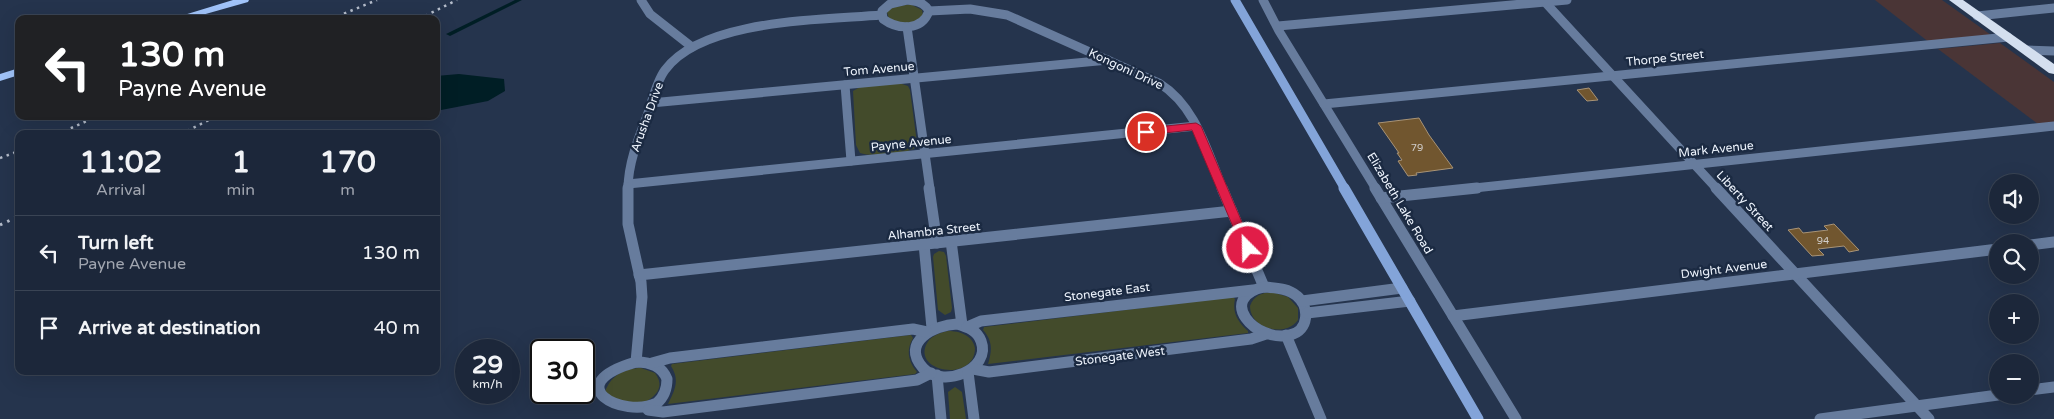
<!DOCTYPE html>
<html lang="en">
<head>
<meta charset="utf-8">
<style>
	:root { --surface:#1c273a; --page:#293345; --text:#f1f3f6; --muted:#a0a5af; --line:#3a4454 }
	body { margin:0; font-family:"Varela Round",sans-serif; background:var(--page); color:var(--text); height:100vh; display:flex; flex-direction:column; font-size:19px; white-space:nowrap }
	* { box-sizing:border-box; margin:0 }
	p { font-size:16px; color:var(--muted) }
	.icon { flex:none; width:28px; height:28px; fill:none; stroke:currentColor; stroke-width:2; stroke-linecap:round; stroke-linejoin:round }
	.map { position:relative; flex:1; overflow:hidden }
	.sheet { position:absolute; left:15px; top:130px; width:425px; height:245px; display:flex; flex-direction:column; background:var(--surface); border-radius:10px; box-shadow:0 5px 20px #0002,0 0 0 1px var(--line) }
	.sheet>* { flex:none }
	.guide { position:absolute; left:15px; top:15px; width:425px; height:105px; border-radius:10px; box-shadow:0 5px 20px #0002,0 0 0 1px var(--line); background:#202124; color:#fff; overflow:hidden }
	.tools { position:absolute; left:1989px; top:174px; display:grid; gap:10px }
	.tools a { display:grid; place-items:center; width:50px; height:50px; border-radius:50%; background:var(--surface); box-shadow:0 5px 20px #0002,0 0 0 1px var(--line); font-size:25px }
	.speed { position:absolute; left:455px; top:339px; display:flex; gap:10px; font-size:25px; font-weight:700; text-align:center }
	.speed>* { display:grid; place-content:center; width:65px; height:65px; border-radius:50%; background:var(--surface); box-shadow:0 5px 20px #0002,0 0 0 1px var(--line); line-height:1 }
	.speed small { font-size:12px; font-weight:400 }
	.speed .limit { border:2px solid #111; border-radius:8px; background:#fff; color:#111 }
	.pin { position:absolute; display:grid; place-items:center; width:42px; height:42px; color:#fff; margin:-21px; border:2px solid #fff; border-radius:50%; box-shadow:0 1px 5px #0007 }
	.me { position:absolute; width:55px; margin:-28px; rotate:337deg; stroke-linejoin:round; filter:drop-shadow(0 0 4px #0008) }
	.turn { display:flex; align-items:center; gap:18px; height:105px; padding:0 20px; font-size:22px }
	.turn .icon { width:65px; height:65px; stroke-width:2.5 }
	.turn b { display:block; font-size:35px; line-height:42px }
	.eta { display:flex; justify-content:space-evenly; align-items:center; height:85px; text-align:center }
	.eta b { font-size:30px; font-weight:800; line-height:35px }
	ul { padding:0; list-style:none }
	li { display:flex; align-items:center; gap:15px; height:75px; padding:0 20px; border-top:1px solid var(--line) }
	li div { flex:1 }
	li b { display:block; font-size:19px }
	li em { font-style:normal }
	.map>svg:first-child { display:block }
</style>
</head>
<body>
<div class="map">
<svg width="2054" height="419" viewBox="0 0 2054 419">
	<rect width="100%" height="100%" fill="#25344d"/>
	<g fill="#4a3536">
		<path d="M1875,0H1942L1991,35L1930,43Z"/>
		<path d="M2000,43L2054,82V123L2038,124L1938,49Z"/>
	</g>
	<g fill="#434b2b">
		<path d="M910,4L922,10L923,15C914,26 901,24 889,19L887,12L891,8Z"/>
		<path d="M899,83L908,86L910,90L917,143L915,148C906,154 870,157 860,153L856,145L853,91L860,87Z"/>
		<path d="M939,251L944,252L946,256L952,308L951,312L945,315L938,310L933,257L934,254Z"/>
		<path d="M1272,292L1288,297L1298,308V320C1285,338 1250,329 1250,306C1254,295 1262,293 1272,292Z"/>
		<path d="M1233,297L1235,299C1232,313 1238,322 1248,331V333L988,364C992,351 993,341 983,330L984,327Z"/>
		<path d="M948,331C960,331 972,335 975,348C975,382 914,373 926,345C930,336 939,333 948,331Z"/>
		<path d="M911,335L913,338C906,350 908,361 917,372L915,374L668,404C675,390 680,380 671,366L672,364Z"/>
		<path d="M641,368L655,373C670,393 644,403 629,410L605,392C610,376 625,368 641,368Z"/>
		<path d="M955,387L962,392L966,419H950L948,392Z"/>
	</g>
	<g fill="#001e25">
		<path d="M515,0H522L450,36L446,34Z"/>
		<path d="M459,74L504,79L505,91L488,101L436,111V76Z"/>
	</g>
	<g fill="#71562f" stroke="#a89376">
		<path d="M1589,88L1598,100L1587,101L1577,90Z"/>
		<path d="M1419,118L1429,135L1453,168L1416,173L1417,175L1408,176L1398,161L1402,160L1397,153H1399L1378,123Z"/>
		<path d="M1834,224L1859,250L1849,252L1844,246L1818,249L1824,255L1812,256L1788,230L1799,228L1803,233L1828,230L1824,226Z"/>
	</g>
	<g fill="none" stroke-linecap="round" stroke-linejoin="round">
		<g stroke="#677c9d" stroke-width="9">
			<path d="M641,0L650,14L692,47"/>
			<path d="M907,0C916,1 924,2 929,11C922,31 898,30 883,19L882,11L890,4Z"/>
			<path d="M1263,0L1279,31L1376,189"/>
			<path d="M1543,0L1717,189"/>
			<path d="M929,11L970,9L1007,15L1159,83C1196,106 1207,151 1223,189"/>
			<path d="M1977,16L2054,8"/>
			<path d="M1278,26L1567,0"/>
			<path d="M907,27L930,189"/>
			<path d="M2026,50L2054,51"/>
			<path d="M845,85L851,161"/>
			<path d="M651,103L1108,60"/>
			<path d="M1324,104L2008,37"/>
			<path d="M628,184L1196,126"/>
			<path d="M628,189C628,164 638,139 647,116C652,102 656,82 665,70C702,19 822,20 881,15"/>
			<path d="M1465,189L2054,126"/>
		</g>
		<g stroke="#677c9d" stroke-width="11">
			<path d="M628,188V224L641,282L642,297L636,362"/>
			<path d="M929,188L937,243"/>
			<path d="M1222,188L1264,287"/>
			<path d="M1375,188L1516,419"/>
			<path d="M1716,188L1929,419"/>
			<path d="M1381,198L1477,188"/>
			<path d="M951,241L962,325"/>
			<path d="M924,244L932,328"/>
			<path d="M2030,245L2054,242"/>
			<path d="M639,275L1232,211"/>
			<path d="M1264,287C1275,288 1288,288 1297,296C1310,307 1309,331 1290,335C1255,343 1216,298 1264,287Z"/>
			<path d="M1302,301L1402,288"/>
			<path d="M1307,313L1410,301"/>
			<path d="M1453,316L1998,249"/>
			<path d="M957,324C967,327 977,330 981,341C992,370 942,389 923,368C900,342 934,325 957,324Z"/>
			<path d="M967,327L981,321L1253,290"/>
			<path d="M1286,335L1321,419"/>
			<path d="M636,362C650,362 662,366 667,379C667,389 664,397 657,403C623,419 557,385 636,362Z"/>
			<path d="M652,363L670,358L913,329L927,332"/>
			<path d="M973,369L989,372L1251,339L1266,334"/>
			<path d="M968,372L974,419"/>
			<path d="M937,375L941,419"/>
			<path d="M2030,390L2054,387"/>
			<path d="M648,410L663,412L917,380L931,373"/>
			<path d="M1820,419L1998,395"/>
		</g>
		<path stroke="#83a4d9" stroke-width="9" d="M1235,0L1345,189"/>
		<path stroke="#83a4d9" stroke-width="11" d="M1344,188L1478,419"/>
		<g fill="#a1c4fa" fill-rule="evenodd">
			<path d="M233,0H249L248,2L188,19H171Z"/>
			<path d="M19,68V75L0,81V74Z"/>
		</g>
		<path fill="#d4dfef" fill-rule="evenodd" d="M1949,0H1963L2054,64V74L2049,73Z"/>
		<g stroke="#b4bcca" stroke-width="2.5" stroke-dasharray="2.5 4.5" stroke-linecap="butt">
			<path d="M331,19L377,0"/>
			<path d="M419,19L457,0"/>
			<path d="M58,134L98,116"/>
			<path d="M181,134L217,116"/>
			<path d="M0,158L19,151"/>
		</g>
		<path stroke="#b4bcca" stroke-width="3" stroke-dasharray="2.5 5.5" stroke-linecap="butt" d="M0,225L19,216"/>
	</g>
	<path fill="#e11d48" stroke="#92132f" d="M1196,123L1201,126L1253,248L1252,250L1248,252L1242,248L1192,130L1146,135L1140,132L1146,128Z"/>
	<g text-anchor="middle" stroke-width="5" stroke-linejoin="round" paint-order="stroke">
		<g font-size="10" fill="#d0cdca">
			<text x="1417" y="151">79</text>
			<text x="1823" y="244">94</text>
		</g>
		<g font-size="12" fill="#eff5fe" stroke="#1b2a42">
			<text transform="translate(1665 58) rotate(-6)" y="4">Thorpe Street</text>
			<text transform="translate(879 69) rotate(-5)" y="4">Tom Avenue</text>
			<text transform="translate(1126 69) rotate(25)" y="4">Kongoni Drive</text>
			<text transform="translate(647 117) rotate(-70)" y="4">Arusha Drive</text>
			<text transform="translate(911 143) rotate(-6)" y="4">Payne Avenue</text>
			<text transform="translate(1716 149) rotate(-6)" y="4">Mark Avenue</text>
			<text transform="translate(1745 201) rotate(47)" y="4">Liberty Street</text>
			<text transform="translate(1400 203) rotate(59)" y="4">Elizabeth Lake Road</text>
			<text transform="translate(934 231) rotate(-6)" y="4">Alhambra Street</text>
			<text transform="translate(1724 269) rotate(-7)" y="4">Dwight Avenue</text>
			<text transform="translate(1107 292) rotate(-7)" y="4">Stonegate East</text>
			<text transform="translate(1120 356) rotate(-7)" y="4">Stonegate West</text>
		</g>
	</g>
</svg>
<div class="tools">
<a><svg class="icon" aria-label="sound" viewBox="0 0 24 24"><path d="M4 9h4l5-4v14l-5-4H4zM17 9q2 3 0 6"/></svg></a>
<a><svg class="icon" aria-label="search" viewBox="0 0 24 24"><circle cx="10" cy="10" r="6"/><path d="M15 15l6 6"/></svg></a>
<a>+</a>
<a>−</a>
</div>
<div class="speed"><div>29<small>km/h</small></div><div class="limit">30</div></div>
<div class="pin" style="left:1146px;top:132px;background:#d93025"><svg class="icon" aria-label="arrive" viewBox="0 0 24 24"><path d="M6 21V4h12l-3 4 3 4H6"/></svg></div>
<svg class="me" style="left:1248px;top:248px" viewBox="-20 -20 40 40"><circle r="17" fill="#e11d48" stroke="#fff" stroke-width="3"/><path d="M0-11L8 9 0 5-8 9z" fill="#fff"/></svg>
<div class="guide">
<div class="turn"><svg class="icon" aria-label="left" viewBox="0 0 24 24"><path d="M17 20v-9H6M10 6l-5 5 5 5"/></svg><div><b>130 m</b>Payne Avenue</div></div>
</div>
<section class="sheet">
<div class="eta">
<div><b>11:02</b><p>Arrival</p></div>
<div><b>1</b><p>min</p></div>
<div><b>170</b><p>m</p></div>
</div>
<ul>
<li><svg class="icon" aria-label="left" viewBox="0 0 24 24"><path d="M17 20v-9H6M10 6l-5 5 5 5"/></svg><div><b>Turn left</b><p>Payne Avenue</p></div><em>130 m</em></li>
<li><svg class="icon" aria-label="arrive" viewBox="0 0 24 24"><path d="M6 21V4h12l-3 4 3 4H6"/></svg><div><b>Arrive at destination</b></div><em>40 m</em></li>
</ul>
</section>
</div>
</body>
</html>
